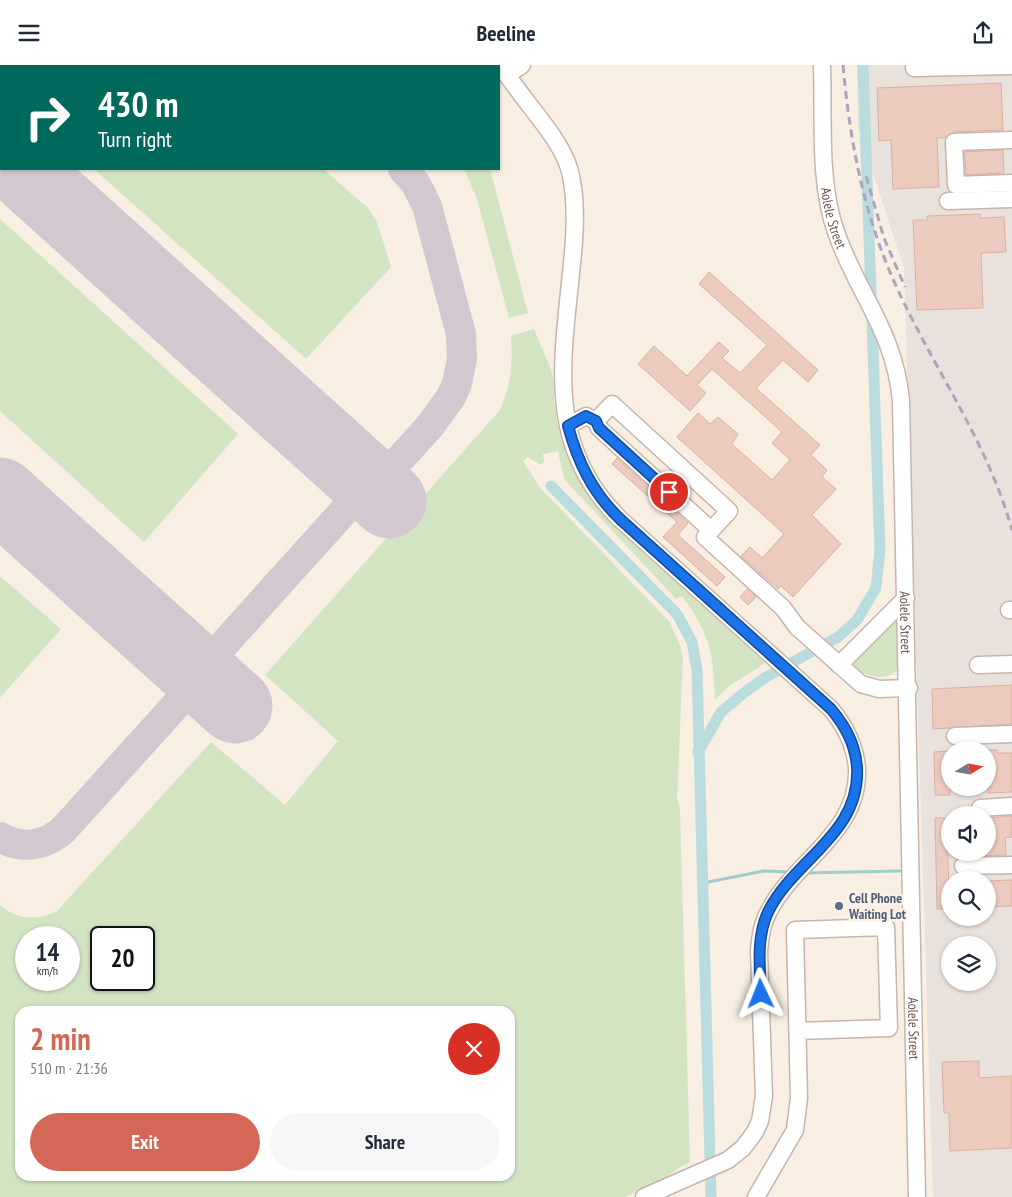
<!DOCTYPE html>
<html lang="en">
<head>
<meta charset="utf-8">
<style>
	:root { --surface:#fff; --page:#f6f6f7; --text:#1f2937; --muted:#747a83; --accent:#d46755 }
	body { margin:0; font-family:"PT Sans Narrow",sans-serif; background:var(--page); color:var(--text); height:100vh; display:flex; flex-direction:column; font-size:19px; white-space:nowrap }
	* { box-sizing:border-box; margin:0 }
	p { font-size:16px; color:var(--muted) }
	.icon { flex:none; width:28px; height:28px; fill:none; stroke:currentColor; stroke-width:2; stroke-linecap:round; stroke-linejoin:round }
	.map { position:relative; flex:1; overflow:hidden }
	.sheet { position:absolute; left:15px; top:941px; width:500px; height:175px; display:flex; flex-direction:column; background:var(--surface); border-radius:15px; box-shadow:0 1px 4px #0004 }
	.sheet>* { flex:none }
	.hud { position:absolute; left:0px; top:0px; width:500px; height:105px; box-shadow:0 1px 4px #0004; background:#00695c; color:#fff; overflow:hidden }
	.needle { width:32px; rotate:79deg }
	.controls { position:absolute; left:941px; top:676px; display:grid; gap:10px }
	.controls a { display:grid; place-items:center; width:55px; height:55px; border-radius:50%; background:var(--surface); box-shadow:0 1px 4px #0004; font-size:25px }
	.speed { position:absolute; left:15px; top:861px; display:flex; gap:10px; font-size:25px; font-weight:700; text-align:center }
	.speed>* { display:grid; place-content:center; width:65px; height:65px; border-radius:50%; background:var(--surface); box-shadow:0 1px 4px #0004; line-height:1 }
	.speed small { font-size:12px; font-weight:400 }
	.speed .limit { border:2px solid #111; border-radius:8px; background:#fff; color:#111 }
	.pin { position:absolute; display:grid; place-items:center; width:42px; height:42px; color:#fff; margin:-21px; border:2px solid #fff; border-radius:50%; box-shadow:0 1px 5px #0007 }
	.me { position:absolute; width:55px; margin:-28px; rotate:358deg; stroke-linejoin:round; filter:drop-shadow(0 0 4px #0008) }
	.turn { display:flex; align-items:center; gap:18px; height:105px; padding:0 15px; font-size:22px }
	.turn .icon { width:65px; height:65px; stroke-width:2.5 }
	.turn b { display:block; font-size:35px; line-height:42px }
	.round { display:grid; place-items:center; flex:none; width:52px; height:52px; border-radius:26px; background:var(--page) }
	.summary { display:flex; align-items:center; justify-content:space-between; height:85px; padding:0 15px }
	h1 { font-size:30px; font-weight:700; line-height:38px; color:var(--accent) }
	.primary-button { display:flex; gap:10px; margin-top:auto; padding:10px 15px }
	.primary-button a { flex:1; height:58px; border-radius:30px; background:var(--accent); color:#fff; font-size:20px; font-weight:700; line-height:58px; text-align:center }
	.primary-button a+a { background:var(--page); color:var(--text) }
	header { display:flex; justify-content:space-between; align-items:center; height:65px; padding:0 15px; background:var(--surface); font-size:22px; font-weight:700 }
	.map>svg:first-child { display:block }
</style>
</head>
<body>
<header><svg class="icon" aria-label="menu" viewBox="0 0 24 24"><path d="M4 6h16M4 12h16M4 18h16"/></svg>Beeline<svg class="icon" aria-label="share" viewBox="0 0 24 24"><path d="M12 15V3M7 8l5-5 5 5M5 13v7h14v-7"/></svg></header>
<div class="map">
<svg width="1012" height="1132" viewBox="0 0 1012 1132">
	<rect width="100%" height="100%" fill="#f8eee2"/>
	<path fill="#e8e1dc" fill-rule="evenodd" d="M857,0H1012V1132H933L904,203L858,63ZM950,685H988V722H950ZM950,750H988V788H950ZM950,815H988V852H950ZM950,880H988V918H950Z"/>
	<g fill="#d3e4c3" fill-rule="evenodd">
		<path d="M0,0H206L207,1H1V20Z"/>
		<path d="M94,104H323L368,143L377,157L391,202L306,294Z"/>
		<path d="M464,104H490L528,248L509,253L477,134Z"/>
		<path d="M0,154L238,369L144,477L0,346Z"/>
		<path d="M534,264C540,281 552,301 554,318C555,324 554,331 554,337C560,386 582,427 616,462L765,598L728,622L715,635C713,586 711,571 682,531L676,534L564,414L558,386L543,389L544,397L541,400L528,392L523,396L541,424L669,556L680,580L683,593L677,733L680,744L690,1097L677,1104L659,1118L624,1132H0V840C18,855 35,856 56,847L211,677L285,740L338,676L265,610L500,345C511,320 513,298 511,271ZM26,872H69V915H26ZM101,872H144V915H101ZM20,946H510V1111H20Z"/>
		<path d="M0,511L61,564L0,633Z"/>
		<path d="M897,553L899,589L897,605C885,617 870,611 857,605L854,603V594Z"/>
	</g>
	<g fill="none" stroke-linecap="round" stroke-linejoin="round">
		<g stroke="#a1cccf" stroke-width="3">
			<path d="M804,808L901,806"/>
			<path d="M703,818L764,806L791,807"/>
		</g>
		<g stroke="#b9dcdf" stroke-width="11">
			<path d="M551,421L677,549L692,577L697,604L711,1132"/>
			<path d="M698,687L721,647L745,627L766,612L838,572L857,555L876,523L880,485L863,0"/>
		</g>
		<g stroke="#d4c8d0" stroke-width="30">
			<path d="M288,0L290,1"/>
			<path d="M0,772C22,785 46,781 64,764L176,640L224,579L344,446L399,395L430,361L451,332L457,318L462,294L461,269L427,141L416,119L403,104"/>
		</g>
		<g stroke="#d4c8d0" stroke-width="75">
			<path d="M21,104L389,436"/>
			<path d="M0,430L235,641"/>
		</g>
	</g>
	<g fill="#eacbbd" stroke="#dbb1a0">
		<path d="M1001,18L1003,65L954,67L945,73H937L939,122L893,124L891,75L879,76L877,23Z"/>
		<path d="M1003,85L1004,108L966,110L964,87Z"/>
		<path d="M980,149V153L1004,152L1006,187L981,188L983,243L917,245L913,155H927V151Z"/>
		<path d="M709,207L818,305L808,317L783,295L756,323L820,380L811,390L827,405L822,412L836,424L812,450L841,479L793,532L781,521L778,524L741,491L750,482L762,493L784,469L677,372L698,348L710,359L718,352L738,369L732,379L772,415L790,395L772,378L782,367L712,304L697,320L706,328L690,346L638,299L654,281L687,311L719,277L729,286L722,293L740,308L767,280L699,219Z"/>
		<path d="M617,393L688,458L678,470L725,512L717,521L663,472L677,457L612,399Z"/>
		<path d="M747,524L756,532L748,540L740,532Z"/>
		<path d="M1012,620V659L933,664L932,624Z"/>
		<path d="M988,685H997V688H1012V727L988,728Z"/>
		<path d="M950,686V730H935L934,687Z"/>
		<path d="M1012,751V772L1005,773L1006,790L975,791L974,788H988V753Z"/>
		<path d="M935,753H950V775H947L950,844H937Z"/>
		<path d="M1012,815V841L988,842V816Z"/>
		<path d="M979,996V1013L1012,1011V1083L950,1086L949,1048H944L942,997Z"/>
	</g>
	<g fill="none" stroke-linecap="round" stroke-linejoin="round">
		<g stroke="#c7b5ab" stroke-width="19">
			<g id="minor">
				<path d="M502,0C505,9 512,17 518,25C536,50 566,82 571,111C577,140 575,170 572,198C563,293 544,380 620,454L831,644C846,662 855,680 857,703C860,768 795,795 769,846C762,858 760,872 759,886L764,1031L760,1056L755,1067L743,1083L728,1095L644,1132"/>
				<path id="s1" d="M822,0C824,53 818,117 836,167C857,228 895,267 901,336L917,1132"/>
				<path d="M914,3L1012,1"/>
				<path d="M507,10L522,0"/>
				<path d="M1012,75L954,77L956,120L1012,118"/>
				<path d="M948,136L1012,134"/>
				<path d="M568,361L586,351L596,356"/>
				<path d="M711,465L599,363L596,356L612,339L729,446L705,472L783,543L797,562L861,619L879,624L909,623"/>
				<path d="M1009,545H1012"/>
				<path d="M839,600L906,533"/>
				<path d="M978,600L1012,599"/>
				<path d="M955,671L1012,669"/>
				<path d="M980,743L1012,741"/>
				<path d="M963,801L1012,800"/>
				<path d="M756,1132L795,1065L799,1033L795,865L886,862L889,963L798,966"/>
			</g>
		</g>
		<use href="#minor" stroke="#fff" stroke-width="16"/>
		<g stroke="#b0a3bf" stroke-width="3" stroke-dasharray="8 5" stroke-linecap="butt">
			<path d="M843,0C850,78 864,151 897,223C934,304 988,378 1012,465"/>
			<path d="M866,111L884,173L905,222"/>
		</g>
	</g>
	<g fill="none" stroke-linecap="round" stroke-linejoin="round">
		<g stroke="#114b97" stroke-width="12">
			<path id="route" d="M669,427L599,363L596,356L586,351L568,361C578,398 593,428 620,454L831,644C846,662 855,679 857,702C861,769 794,794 768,847C756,873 760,902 761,929"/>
		</g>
		<use href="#route" stroke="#1a73e8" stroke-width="9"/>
	</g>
	<circle fill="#5c6f8a" stroke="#fcf2e7" stroke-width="2" cx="839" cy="841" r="5"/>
	<g text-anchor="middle" stroke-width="5" stroke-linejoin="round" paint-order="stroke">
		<g font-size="14" fill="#6c554c" stroke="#fcf2e7">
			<text dy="5" stroke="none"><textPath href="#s1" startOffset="154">Aolele Street</textPath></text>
			<text dy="5" stroke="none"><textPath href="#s1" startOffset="572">Aolele Street</textPath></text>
			<text dy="5" stroke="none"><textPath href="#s1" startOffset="978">Aolele Street</textPath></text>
		</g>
		<g font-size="14" font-weight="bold" fill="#4e5e75" stroke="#fcf2e7" text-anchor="start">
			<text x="849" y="838">Cell Phone<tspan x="849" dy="16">Waiting Lot</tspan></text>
		</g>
	</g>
</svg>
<div class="controls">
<a><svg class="needle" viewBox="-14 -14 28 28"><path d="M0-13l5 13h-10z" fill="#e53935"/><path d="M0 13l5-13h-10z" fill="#747a83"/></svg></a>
<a><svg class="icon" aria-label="sound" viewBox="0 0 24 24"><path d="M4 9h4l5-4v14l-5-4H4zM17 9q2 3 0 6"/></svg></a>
<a><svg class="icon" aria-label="search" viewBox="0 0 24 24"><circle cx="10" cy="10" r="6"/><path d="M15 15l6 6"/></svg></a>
<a><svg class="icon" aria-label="layers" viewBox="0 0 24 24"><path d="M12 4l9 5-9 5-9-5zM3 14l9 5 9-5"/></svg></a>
</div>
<div class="speed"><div>14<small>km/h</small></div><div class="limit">20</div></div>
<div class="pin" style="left:669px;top:427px;background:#d93025"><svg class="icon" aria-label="arrive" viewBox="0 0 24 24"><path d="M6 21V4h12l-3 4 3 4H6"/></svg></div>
<svg class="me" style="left:761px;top:929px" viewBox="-20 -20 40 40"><path d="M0-17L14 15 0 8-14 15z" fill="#1a73e8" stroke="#fff" stroke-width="4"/></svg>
<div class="hud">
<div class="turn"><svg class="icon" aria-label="right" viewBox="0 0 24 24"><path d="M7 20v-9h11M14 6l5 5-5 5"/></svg><div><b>430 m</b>Turn right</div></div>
</div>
<section class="sheet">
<div class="summary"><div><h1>2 min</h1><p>510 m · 21:36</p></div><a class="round" style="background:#d93025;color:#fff"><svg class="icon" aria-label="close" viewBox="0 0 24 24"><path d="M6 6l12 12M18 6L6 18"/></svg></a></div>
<div class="primary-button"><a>Exit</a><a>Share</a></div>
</section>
</div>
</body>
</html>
